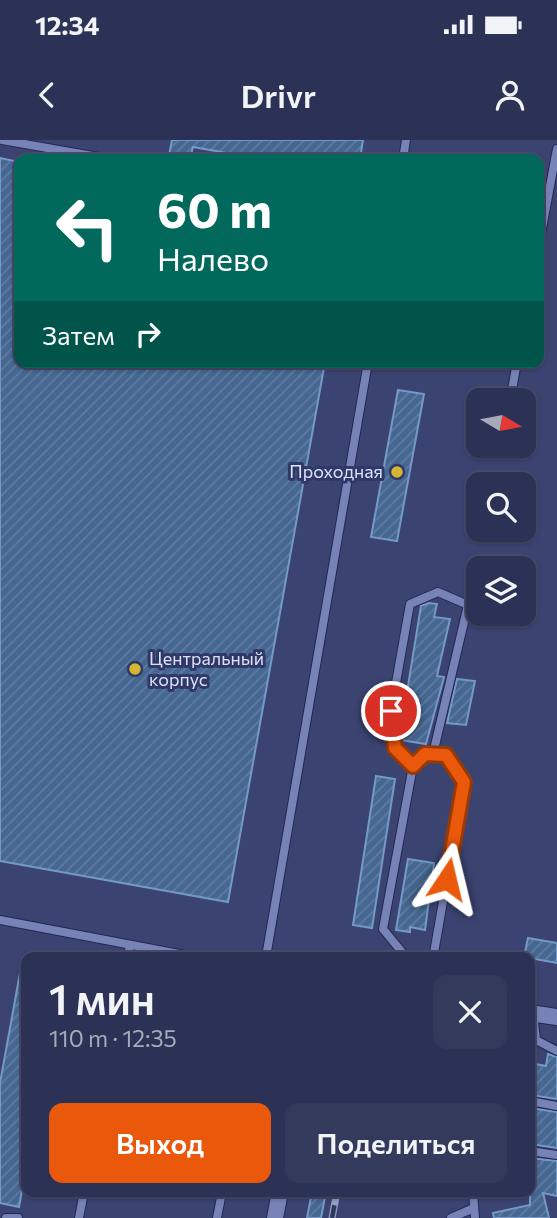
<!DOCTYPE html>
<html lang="ru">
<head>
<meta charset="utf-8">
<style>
	:root { --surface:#2c3255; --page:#343a5b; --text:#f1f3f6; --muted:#a6aab9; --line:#484d6c; --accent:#ea580c }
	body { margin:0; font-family:Commissioner,sans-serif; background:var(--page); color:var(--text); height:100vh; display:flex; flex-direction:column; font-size:26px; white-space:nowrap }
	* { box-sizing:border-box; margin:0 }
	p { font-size:23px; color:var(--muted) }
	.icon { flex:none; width:38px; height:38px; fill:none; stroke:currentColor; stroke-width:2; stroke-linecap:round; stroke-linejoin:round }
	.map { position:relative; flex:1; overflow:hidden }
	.panel { position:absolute; left:21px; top:812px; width:514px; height:245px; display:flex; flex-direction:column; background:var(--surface); border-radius:14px; box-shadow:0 2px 5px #0004,0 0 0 2px var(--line) }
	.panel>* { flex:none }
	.hud { position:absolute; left:14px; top:14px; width:530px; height:214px; border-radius:14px; box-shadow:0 2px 5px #0004,0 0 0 2px var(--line); background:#00695c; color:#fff; overflow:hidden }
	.needle { width:46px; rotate:100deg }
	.buttons { position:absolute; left:466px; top:248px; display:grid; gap:14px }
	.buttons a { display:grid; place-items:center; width:70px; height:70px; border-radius:14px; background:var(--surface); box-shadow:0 2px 5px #0004,0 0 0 2px var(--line); font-size:35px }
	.pin { position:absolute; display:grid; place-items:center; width:60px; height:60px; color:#fff; margin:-30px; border:4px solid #fff; border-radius:50%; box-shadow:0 2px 7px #0007 }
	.me { position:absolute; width:77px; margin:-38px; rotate:10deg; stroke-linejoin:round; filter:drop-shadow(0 0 5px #0008) }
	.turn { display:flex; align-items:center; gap:24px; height:147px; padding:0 28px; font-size:32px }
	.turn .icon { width:91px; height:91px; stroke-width:2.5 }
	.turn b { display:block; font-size:49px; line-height:60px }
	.then { display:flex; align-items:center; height:66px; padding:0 28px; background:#0003; gap:14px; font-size:26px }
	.round { display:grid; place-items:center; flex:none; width:74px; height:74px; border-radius:14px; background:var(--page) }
	.head { display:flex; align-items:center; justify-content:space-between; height:119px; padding:0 28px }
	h1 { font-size:42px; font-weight:600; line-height:52px }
	.button { display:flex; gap:14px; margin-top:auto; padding:14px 28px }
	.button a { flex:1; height:80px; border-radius:14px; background:var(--accent); color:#fff; font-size:28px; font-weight:600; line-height:80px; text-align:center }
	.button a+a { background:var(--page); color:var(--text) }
	.status { display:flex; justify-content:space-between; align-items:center; height:49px; padding:0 35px; background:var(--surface); direction:ltr }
	.status svg { height:19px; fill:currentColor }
	header { display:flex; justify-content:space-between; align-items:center; height:91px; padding:0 28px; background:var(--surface); font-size:32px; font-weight:600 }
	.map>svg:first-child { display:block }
</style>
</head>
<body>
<div class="status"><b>12:34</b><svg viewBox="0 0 49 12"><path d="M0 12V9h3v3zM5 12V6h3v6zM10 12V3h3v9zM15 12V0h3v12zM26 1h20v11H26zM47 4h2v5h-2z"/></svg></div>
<header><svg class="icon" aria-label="back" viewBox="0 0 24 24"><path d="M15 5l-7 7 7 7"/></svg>Drivr<svg class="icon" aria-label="person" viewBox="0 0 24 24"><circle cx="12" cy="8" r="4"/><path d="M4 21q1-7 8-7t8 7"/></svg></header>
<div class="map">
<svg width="557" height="1078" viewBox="0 0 557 1078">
	<defs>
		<pattern id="building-hatch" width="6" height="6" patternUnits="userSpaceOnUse" patternTransform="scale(1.75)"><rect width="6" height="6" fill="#456791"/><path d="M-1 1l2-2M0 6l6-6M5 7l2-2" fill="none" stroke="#5f7ca1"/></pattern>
	</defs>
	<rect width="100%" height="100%" fill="#3b4371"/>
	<g fill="url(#building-hatch)" stroke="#7599c7" stroke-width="2">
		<path d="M172,0H363L360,19H260L193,7L190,19L169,15Z"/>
		<path d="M0,18L19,22V222H325L228,762L0,721Z"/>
		<path d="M398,250L424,254L397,401L371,397Z"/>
		<path d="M429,463L437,464L434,477L450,479L437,536L444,537L426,604L401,600L400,595L421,466Z"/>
		<path d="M457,539L475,541L466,585L447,583Z"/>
		<path d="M376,636L395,639L372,788L353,785Z"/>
		<path d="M408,719L434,723L425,790L410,787V792L396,790Z"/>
		<path d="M528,798L557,803V823L524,817Z"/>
		<path d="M20,833L26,834V1028L19,1067L0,1063V943Z"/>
		<path d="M548,914L557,917V959L530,955V923L546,926Z"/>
		<path d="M530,968L557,972V1008L530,1004Z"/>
		<path d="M530,1018L557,1021V1056L543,1053L549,1078H494L493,1073L530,1065Z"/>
		<path d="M312,1052H326L321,1078H307Z"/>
	</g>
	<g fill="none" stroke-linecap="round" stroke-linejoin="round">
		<g stroke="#222854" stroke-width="10">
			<g id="lane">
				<path d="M2,0L110,19"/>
				<path d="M403,19L406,0"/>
				<path d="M539,104L557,9"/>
				<path d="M510,261L517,222"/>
				<path d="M500,313L501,306"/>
				<path d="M413,626L425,614L446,615L464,641L434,813L429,817"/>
				<path d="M0,780L195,817"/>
				<path d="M128,817L130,805"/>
				<path d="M266,817L368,222"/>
				<path d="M406,817L383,789L413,626L395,608L391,571L410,464L438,452L468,465L433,614"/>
				<path d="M533,873L536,900L557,911"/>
				<path d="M530,961L557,966"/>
				<path d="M530,1011L557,1015"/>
				<path d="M473,1052L475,1078"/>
				<path d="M6,1078H18"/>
				<path d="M79,1078L84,1052"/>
				<path d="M217,1078L222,1052"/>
				<path d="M451,1078L474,1068"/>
			</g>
		</g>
		<g stroke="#222854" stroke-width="18">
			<g id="street">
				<path d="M530,873L557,877"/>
				<path d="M275,1078L280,1052"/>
			</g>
		</g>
		<use href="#lane" stroke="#7783b6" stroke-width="8"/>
		<use href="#street" stroke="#7783b6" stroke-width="16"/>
		<g stroke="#979fc2" stroke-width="7">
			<path id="rail" d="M332,1078L337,1052"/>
		</g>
		<use href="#rail" stroke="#303865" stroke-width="4.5" stroke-dasharray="13" stroke-linecap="butt"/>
	</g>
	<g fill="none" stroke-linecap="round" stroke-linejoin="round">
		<g stroke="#983908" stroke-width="18">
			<path id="route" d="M391,571L395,608L413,626L425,614L446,615L464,642L447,739"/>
		</g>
		<use href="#route" stroke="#ea580c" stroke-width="12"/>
	</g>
	<g fill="#d5b534" stroke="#303865" stroke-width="2.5">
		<circle cx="397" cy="332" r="7"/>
		<circle cx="135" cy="529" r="7"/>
	</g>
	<g text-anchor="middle" stroke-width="6" stroke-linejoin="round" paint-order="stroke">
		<g font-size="18" fill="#dae1fd" stroke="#303865" text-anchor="end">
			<text x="383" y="338">Проходная</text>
			<text x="149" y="525" text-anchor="start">Центральный<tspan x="149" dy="21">корпус</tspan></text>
		</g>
	</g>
</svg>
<div class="buttons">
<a><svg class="needle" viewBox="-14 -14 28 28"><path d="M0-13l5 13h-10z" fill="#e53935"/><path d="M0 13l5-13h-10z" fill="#a6aab9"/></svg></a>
<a><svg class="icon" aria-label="search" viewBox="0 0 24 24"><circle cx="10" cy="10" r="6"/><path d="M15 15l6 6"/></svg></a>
<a><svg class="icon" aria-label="layers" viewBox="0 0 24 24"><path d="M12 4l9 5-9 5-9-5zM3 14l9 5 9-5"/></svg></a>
</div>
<div class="pin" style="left:391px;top:571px;background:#d93025"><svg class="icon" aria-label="arrive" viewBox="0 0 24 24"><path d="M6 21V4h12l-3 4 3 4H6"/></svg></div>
<svg class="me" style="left:447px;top:739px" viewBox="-20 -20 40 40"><path d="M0-17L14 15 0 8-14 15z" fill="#ea580c" stroke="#fff" stroke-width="4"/></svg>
<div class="hud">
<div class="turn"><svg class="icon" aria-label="left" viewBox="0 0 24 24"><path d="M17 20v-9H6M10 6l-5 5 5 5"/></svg><div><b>60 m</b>Налево</div></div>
<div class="then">Затем<svg class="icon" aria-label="right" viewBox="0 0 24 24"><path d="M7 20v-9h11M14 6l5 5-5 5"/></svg></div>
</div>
<section class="panel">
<div class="head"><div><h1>1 мин</h1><p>110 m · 12:35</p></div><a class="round"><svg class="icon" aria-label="close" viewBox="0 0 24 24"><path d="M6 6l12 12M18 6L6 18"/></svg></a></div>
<div class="button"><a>Выход</a><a>Поделиться</a></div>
</section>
</div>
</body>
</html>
